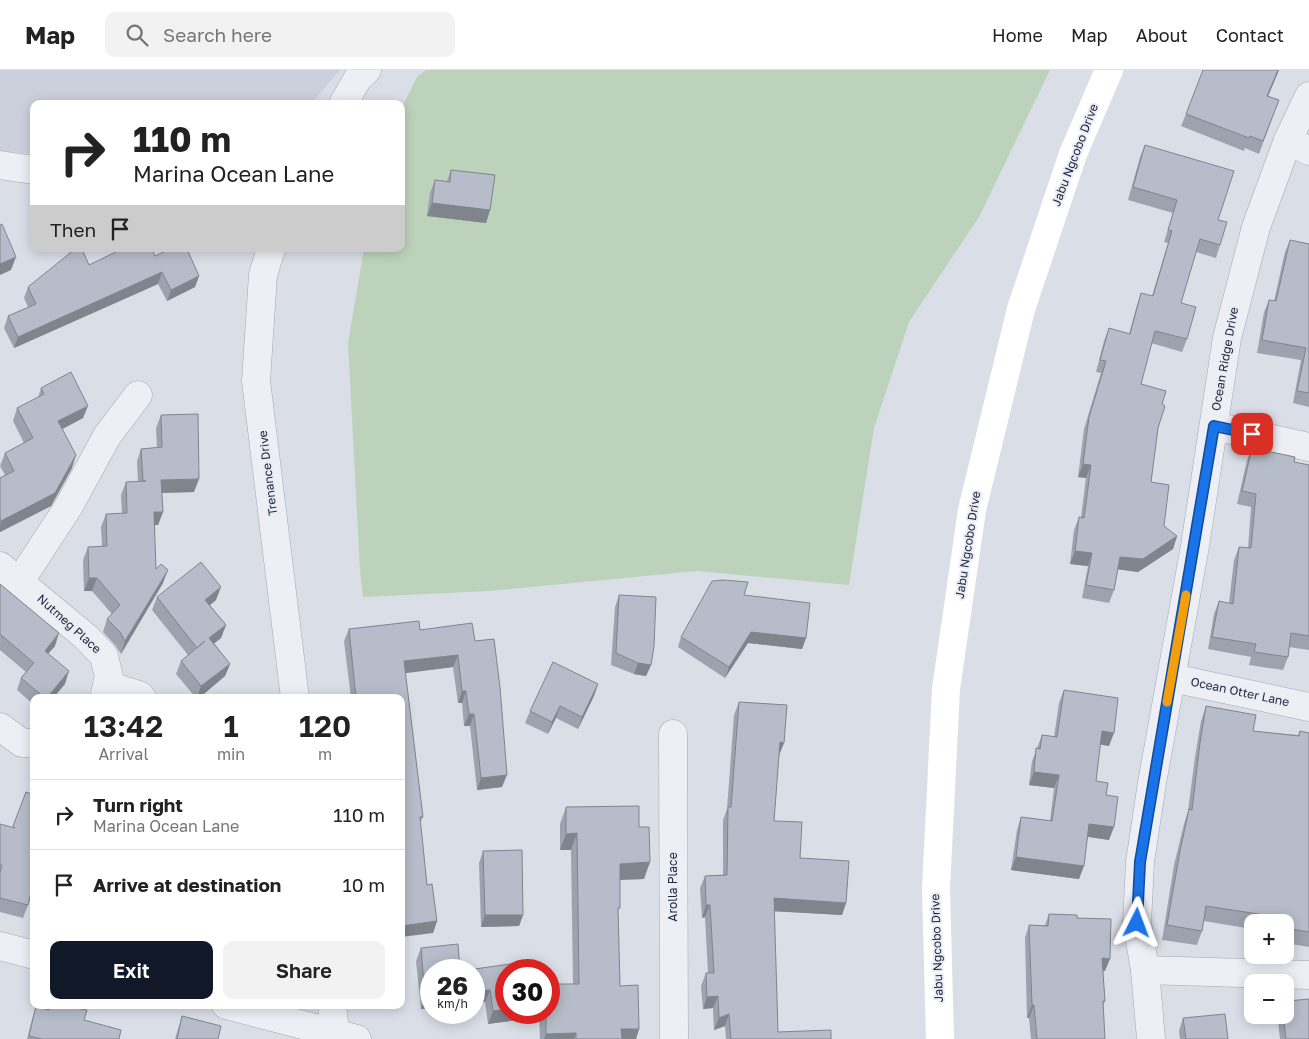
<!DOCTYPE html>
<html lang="en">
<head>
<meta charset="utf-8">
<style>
	:root { --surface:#fff; --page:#f2f2f2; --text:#222; --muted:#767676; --line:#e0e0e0; --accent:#111827 }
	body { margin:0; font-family:"Golos Text",sans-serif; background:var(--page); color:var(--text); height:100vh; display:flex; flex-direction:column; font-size:19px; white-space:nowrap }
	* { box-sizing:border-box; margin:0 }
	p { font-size:16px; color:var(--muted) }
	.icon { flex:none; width:28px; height:28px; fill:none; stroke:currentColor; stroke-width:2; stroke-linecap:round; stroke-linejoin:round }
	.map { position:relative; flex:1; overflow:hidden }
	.panel { position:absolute; left:30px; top:624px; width:375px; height:315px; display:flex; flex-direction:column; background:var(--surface); border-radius:10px; box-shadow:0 2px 12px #0003 }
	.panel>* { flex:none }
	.banner { position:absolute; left:30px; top:30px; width:375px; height:152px; border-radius:10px; box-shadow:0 2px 12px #0003; background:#fff; color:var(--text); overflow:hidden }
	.tools { position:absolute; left:1244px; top:844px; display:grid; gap:10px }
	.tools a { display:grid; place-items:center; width:50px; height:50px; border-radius:10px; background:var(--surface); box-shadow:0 2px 12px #0003; font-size:25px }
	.speed { position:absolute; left:420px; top:889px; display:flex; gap:10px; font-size:25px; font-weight:700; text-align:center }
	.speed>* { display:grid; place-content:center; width:65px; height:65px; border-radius:50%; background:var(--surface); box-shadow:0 2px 12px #0003; line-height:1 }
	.speed small { font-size:12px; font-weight:400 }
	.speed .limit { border:8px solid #d22; background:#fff; color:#111 }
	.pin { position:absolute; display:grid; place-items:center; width:42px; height:42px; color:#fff; margin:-21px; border-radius:10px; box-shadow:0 2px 8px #0006 }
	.me { position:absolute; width:55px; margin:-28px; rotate:3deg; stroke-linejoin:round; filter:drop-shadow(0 0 4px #0008) }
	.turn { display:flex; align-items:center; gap:18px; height:105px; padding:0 20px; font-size:22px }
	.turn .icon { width:65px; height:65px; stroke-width:2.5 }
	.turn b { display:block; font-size:35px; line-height:42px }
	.then { display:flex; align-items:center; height:48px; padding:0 20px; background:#0003; gap:10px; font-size:19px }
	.eta { display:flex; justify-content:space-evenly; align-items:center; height:85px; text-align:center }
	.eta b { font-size:30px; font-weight:600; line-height:35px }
	.button { display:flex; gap:10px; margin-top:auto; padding:10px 20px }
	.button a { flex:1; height:58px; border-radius:10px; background:var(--accent); color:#fff; font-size:20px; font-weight:600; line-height:58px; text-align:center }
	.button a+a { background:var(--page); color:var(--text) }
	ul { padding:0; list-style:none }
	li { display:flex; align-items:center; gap:15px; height:70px; padding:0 20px; border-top:1px solid var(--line) }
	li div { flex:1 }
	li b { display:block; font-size:19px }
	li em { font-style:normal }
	header { display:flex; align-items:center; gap:30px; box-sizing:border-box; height:70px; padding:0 25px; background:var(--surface); border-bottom:1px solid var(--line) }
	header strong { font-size:24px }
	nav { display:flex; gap:28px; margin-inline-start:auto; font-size:18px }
	.search { width:350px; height:45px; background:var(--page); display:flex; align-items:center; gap:12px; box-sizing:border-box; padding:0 18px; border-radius:10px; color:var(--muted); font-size:19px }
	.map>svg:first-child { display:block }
</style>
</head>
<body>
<header>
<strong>Map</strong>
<div class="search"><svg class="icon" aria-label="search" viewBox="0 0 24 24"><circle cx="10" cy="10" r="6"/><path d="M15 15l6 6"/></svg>Search here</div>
<nav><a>Home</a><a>Map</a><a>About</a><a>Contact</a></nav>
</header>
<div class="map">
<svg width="1309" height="969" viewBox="0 0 1309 969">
	<rect width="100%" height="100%" fill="#dadee7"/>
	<path fill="#ccd0dc" d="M0,0H340L311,34H34V84L0,81Z"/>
	<path fill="#bdd2bb" d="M426,0H1050L979,147L909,252L874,358L849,515L697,501L489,521L363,527L360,501L348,273L364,179H401V39L417,7Z"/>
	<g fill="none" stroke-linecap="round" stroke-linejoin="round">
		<g stroke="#a3a8b4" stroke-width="29">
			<g id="street">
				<path d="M343,34L358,8L367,0"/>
				<path d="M1288,70L1309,81"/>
				<path d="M0,95L34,100"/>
				<path d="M271,179L263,205L256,311L295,628"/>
				<path d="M1214,356L1309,377"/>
				<path d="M0,496L86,567L104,586L109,607L104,628"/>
				<path d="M20,511L69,436L107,366L138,325"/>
				<path d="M1172,608L1309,637"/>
				<path d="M107,615L139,625L142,628"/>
				<path d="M0,657L22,673H34"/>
				<path d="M673,664L674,969"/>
				<path d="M0,876L34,885"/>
				<path d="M1145,900L1309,905"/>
				<path d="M226,935L357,969"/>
				<path d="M332,935L336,969"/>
				<path d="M1151,969L1145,900L1137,853L1140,792L1152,713L1195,476L1227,268L1256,157L1288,70L1309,26"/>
			</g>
		</g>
		<use href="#street" stroke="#edeff5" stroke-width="28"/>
		<path stroke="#fff" stroke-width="28" d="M940,969L936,818L946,619L972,440L1021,239L1073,84L1109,0"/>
	</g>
	<g fill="#9da2ae">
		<path d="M1279,0L1268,26L1279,30L1259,84L1245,78L1244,81L1181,56L1186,44Z"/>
		<path d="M1145,75L1218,150L1220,175L1216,188L1196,182L1181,233L1187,269L1182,282L1151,273L1141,314L1162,334L1158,358L1151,412L1164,456L1177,466L1173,479L1138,502L1118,499L1114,520L1109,533L1082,528L1088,496L1070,494L1074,460L1079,447H1081L1086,408L1078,407L1084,359L1101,303L1096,302L1104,271L1109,258L1129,264L1137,235L1141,223L1152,226L1168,173L1164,172L1173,143L1128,130L1140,87Z"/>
		<path d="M451,100L490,140L486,153L427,146L430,123L435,110L447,111Z"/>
		<path d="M1290,170L1309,174V337L1293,333L1301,290L1257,283L1264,242L1269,230L1274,231L1285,182Z"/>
		<path d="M155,186L199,206L195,217L167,231L158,214L14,278L4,258L8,246L28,237L24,228L28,217L89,195Z"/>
		<path d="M41,318L83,348L62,359L72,398L51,436L0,462V408L5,405L0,396L5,383L24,373L13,351L17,338L38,328Z"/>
		<path d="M161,345L194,422L162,423L163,442L158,455H154L156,499L163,513L121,584L115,575L103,562L107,549L112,544L92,521H84L83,490L88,477L102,476L101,457L106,444H122L121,425L126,412L138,411L137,391L141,379L157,378L156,358Z"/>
		<path d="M1252,378L1294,392L1309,395V580L1289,577L1288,587L1283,600L1249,595L1251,587L1208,579L1214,544L1219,531L1229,533L1234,490L1239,477L1248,478L1251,437L1237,434L1247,390Z"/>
		<path d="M0,514L55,576L48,583L65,614L53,628H34V635L17,620L21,608L26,602L0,580Z"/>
		<path d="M619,525L651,595L646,606L634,604L611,595L615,537Z"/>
		<path d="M744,525L806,568L802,579L748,573L725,608L678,577L681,567Z"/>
		<path d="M157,527L216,530L210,535L226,555L221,568L214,573L230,594L225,606L199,628H196L176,604L181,591L188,585L152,540Z"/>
		<path d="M349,559L420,560L475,571L502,717L477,720L470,656H464L462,633H458L453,597L405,603L423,747L420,753L427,815L437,851L433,863L401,628H351L344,571Z"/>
		<path d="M598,614L594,626L578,659L556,648L548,664L525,653L530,641Z"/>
		<path d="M1064,620L1109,676L1100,674L1096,711L1106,725L1109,770L1088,767L1079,809L1011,800L1017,760L1021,747L1050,751L1054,718L1029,715L1032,691L1042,665L1054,667L1059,633Z"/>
		<path d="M739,632L784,673L779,685L774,751L800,788L846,833L842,845L774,841L778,962L831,969H726L725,956L714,960L713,938L703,939L701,916L706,903H708L705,847L702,848L700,818L705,806L723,805V750L727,739L734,645Z"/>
		<path d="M1206,636L1253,661L1298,665L1300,661L1309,663V877L1285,873V852H1252V859L1204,851L1202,861L1197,875L1162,870L1174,795L1184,754L1188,741L1195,687L1201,651Z"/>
		<path d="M26,722L34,725V818H32L28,835L23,848L0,842V754L13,758Z"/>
		<path d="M566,737L639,757L644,809L620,810L618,843L620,916L639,959L636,969H540L539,942H549L573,914L571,780H560V754Z"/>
		<path d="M483,781L523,845L519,856L481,857L479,793Z"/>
		<path d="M1049,844L1077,848L1105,901H1103L1105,931L1103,936L1105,969H1031L1029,948H1027L1025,868L1029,855H1045Z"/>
		<path d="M421,878L431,900V938L421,939L416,891Z"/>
		<path d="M474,900L532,948L488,954L485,932Z"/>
		<path d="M1288,931L1309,969H1280L1278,951L1280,945H1285L1286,937Z"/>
		<path d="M49,935H77L76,938L84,950L119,969H27L32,949L36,936L48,939Z"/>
		<path d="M182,946L218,969H175Z"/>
		<path d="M1183,948L1228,969H1180L1179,961Z"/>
	</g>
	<g fill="#80848d">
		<path d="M1278,0H1279L1263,38L1267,26Z"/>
		<path d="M432,133L490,140L486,153L427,146Z"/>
		<path d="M16,187L11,200L0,205V194Z"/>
		<path d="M162,202L158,214L14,278L18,267Z"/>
		<path d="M199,206L195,217L167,231L171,220Z"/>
		<path d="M88,336L83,348L53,364L58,351Z"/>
		<path d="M76,385L72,398L51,436L0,462V455L1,451Z"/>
		<path d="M1083,394L1091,395L1086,408L1078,407Z"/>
		<path d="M199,409L194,422L157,423L161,410Z"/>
		<path d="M154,442H163L158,455H149Z"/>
		<path d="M1177,466L1173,479L1138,502L1115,499L1120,487Z"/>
		<path d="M1075,481L1092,483L1088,496L1070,494Z"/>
		<path d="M168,500L163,513L121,584L125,571Z"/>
		<path d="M89,508H97L92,521H84Z"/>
		<path d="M221,517L216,530L201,542L205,530Z"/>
		<path d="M226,555L221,568L205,581L209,568Z"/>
		<path d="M751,562L806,568L802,579L748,573L725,608L729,597Z"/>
		<path d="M59,563L55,576L40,593L45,581Z"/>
		<path d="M458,585L453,597L399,604L404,591Z"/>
		<path d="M638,593L651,595L646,606L634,604Z"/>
		<path d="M230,594L225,606L199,628H197L201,616Z"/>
		<path d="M69,601L65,614L53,628H47Z"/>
		<path d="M598,614L594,626L578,659L582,647Z"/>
		<path d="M462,621H466L462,633H458Z"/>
		<path d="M560,636L556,648L548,664L552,652Z"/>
		<path d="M469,644H474L470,656H464Z"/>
		<path d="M1102,661L1114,663L1109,676L1097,674Z"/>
		<path d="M780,672L784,673L779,685H775Z"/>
		<path d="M1034,702L1059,705L1054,718L1029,715Z"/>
		<path d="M507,705L502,717L477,720L481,708Z"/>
		<path d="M1089,754L1114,757L1109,770L1084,766Z"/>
		<path d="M577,763L571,780H560L566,764Z"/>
		<path d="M1016,787L1084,796L1079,809L1011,800Z"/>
		<path d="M650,792L644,809L614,810L620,794Z"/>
		<path d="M774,828L846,833L842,845L769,841Z"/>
		<path d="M706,835H710L705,847L702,848Z"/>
		<path d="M485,845H523L519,856L481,857Z"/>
		<path d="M437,851L433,863L401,867V856Z"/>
		<path d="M1102,888L1110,889L1105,901H1098Z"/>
		<path d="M490,920L485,932L474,934V921Z"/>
		<path d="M425,926H431V938L421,939Z"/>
		<path d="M718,926L713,938L703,939L707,927Z"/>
		<path d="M1032,935H1034L1029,948H1027Z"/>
		<path d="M506,939V942H534L532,948L488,954L493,941Z"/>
		<path d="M729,944L725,956L714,960L719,948Z"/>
		<path d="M621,959H639L636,969H618Z"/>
		<path d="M576,963L574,969H544L546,964Z"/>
	</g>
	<g fill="#b7bcca" stroke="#80848d">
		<path d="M1203,0H1278L1267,26L1279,30L1263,71L1250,66L1249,68L1186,44Z"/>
		<path d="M1145,75L1234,101L1218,150L1227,152L1220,175L1200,169L1181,233L1196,237L1187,269L1155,261L1141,314L1166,321L1162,334L1165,336L1158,358L1151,412L1169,415L1164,456L1177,466L1143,489L1120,487L1114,520L1086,515L1092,483L1075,481L1079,447L1084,448L1091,395L1083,394L1089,347L1106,291L1100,290L1109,258L1130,264L1141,223L1153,226L1172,161L1168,160L1177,130L1133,117Z"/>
		<path d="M451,100L495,105L490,140L432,133L435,110L450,112Z"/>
		<path d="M2,154L16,187L0,194V155Z"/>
		<path d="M1290,170L1309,174V323L1297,321L1306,278L1262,270L1269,230L1276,231Z"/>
		<path d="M75,179H82L89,195L122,179H152L155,186L170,179H187L199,206L171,220L162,202L18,267L8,246L36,234L28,217Z"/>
		<path d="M71,302L88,336L58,351L76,385L55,423L1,451L0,448V408L14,401L5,383L33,368L17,338L44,324L41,318Z"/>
		<path d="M198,344L199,409L161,410L163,442H154L156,499L161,494L168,500L125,571L120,562L107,549L120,535L97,508H89L88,477L107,476L106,444L127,443L126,412L146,411H143L141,379L162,377L161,345Z"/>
		<path d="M1252,378L1295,387L1294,392L1309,395V566L1291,563L1288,587L1254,582L1256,574L1212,567L1219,531L1233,534L1239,477L1251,478L1256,424L1242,421Z"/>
		<path d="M201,492L221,517L205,530L226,555L209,568L230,594L201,616L181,591L205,571L197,578L157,527Z"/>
		<path d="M723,510L748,512L744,525L810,533L806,568L751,562L729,597L681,567L712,511Z"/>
		<path d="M0,514L59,563L45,581L69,601L47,628H45L21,608L34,593L0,564Z"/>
		<path d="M619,525L656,527L654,576L651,595L638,593L616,583Z"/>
		<path d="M419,551L420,560L472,553L475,571L494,569L500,617L507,705L481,708L474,644H469L466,621H462L458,585L404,591L423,747H420L427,815L432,814L437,851L401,856V628H356L349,559Z"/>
		<path d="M553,592L598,614L582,647L560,636L552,652L530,641Z"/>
		<path d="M1064,620L1118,628L1114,663L1102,661L1096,711L1108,713L1106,725L1118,727L1114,757L1089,754L1084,796L1016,787L1021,747L1052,751L1059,705L1034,702L1036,678L1040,679L1042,665L1057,667Z"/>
		<path d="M739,632L787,635L784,673L780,672L774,751L802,752L800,788L849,791L846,833L774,828L778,962L831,960V969H731L729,944L719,948L718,926L707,927L706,903H714L710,835H706L705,806L727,805L728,737H731Z"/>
		<path d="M1206,636L1256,645L1253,661L1299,666L1300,661L1309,663V862L1285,858V852L1270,850L1271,846L1206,836L1202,861L1167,855L1180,781L1189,739L1192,740L1200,673Z"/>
		<path d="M26,722L34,725V810L28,835L0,828V803L2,795H0V754L15,758L13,756Z"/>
		<path d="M639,736V757H649L650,792L620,794V838H618L620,916L638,915L639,959H621L622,969H576V963L546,964V942H549V914H579L577,763L566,764V737Z"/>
		<path d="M522,780L523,845H485L483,781Z"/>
		<path d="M1049,844L1077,845V848L1111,849L1110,889L1102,888L1105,931H1103L1105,969H1037L1034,935H1032L1029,855L1048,856Z"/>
		<path d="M458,874L460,900H431V926H425L421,878Z"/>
		<path d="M531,891L532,900H506V939L493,941L490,920L474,921V900H468Z"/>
		<path d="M1309,929V969H1286L1283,945H1285V937H1289L1288,931Z"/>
		<path d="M50,935H77L76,938L87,940L84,950L121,960L119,969H42L29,966L36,936L49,940Z"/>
		<path d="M1225,944L1228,969H1186L1183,948Z"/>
		<path d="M182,946L221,956L218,969H177Z"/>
	</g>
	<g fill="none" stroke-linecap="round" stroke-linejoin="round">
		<g stroke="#114b97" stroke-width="12">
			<path id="route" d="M1137,853L1140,792L1214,356L1252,364"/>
		</g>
		<use href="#route" stroke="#1a73e8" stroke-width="9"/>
		<path stroke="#f59e0b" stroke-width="9" d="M1167,632L1186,525"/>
	</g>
	<g text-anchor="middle" stroke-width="4" stroke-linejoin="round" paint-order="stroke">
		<g font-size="12" fill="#23293e" stroke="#eaedf5">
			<text transform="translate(1075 85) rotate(-69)" y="4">Jabu Ngcobo Drive</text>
			<text transform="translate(1225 289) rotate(-80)" y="4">Ocean Ridge Drive</text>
			<text transform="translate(268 403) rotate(-97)" y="4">Trenance Drive</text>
			<text transform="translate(968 475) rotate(-81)" y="4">Jabu Ngcobo Drive</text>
			<text transform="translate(69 554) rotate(42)" y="4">Nutmeg Place</text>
			<text transform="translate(1240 622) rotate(12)" y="4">Ocean Otter Lane</text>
			<text transform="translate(673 817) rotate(-90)" y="4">Arolla Place</text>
			<text transform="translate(937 878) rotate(-92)" y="4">Jabu Ngcobo Drive</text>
		</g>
	</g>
</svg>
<div class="tools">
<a>+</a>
<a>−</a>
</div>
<div class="speed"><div>26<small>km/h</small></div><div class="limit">30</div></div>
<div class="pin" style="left:1252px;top:364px;background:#d93025"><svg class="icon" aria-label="arrive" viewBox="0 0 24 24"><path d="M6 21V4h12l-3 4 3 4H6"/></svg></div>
<svg class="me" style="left:1137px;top:853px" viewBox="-20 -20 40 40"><path d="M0-17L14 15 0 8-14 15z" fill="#1a73e8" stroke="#fff" stroke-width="4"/></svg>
<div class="banner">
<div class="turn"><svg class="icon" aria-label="right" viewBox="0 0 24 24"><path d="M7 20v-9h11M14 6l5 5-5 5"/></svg><div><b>110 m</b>Marina Ocean Lane</div></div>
<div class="then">Then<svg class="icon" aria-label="arrive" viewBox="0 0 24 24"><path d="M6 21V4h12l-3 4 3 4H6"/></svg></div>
</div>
<section class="panel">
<div class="eta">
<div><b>13:42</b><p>Arrival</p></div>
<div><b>1</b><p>min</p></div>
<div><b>120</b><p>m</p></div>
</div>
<ul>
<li><svg class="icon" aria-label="right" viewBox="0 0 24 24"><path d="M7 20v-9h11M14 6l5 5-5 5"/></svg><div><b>Turn right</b><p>Marina Ocean Lane</p></div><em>110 m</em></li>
<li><svg class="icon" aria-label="arrive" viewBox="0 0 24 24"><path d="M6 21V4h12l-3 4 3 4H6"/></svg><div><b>Arrive at destination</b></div><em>10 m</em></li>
</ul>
<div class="button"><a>Exit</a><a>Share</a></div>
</section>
</div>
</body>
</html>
